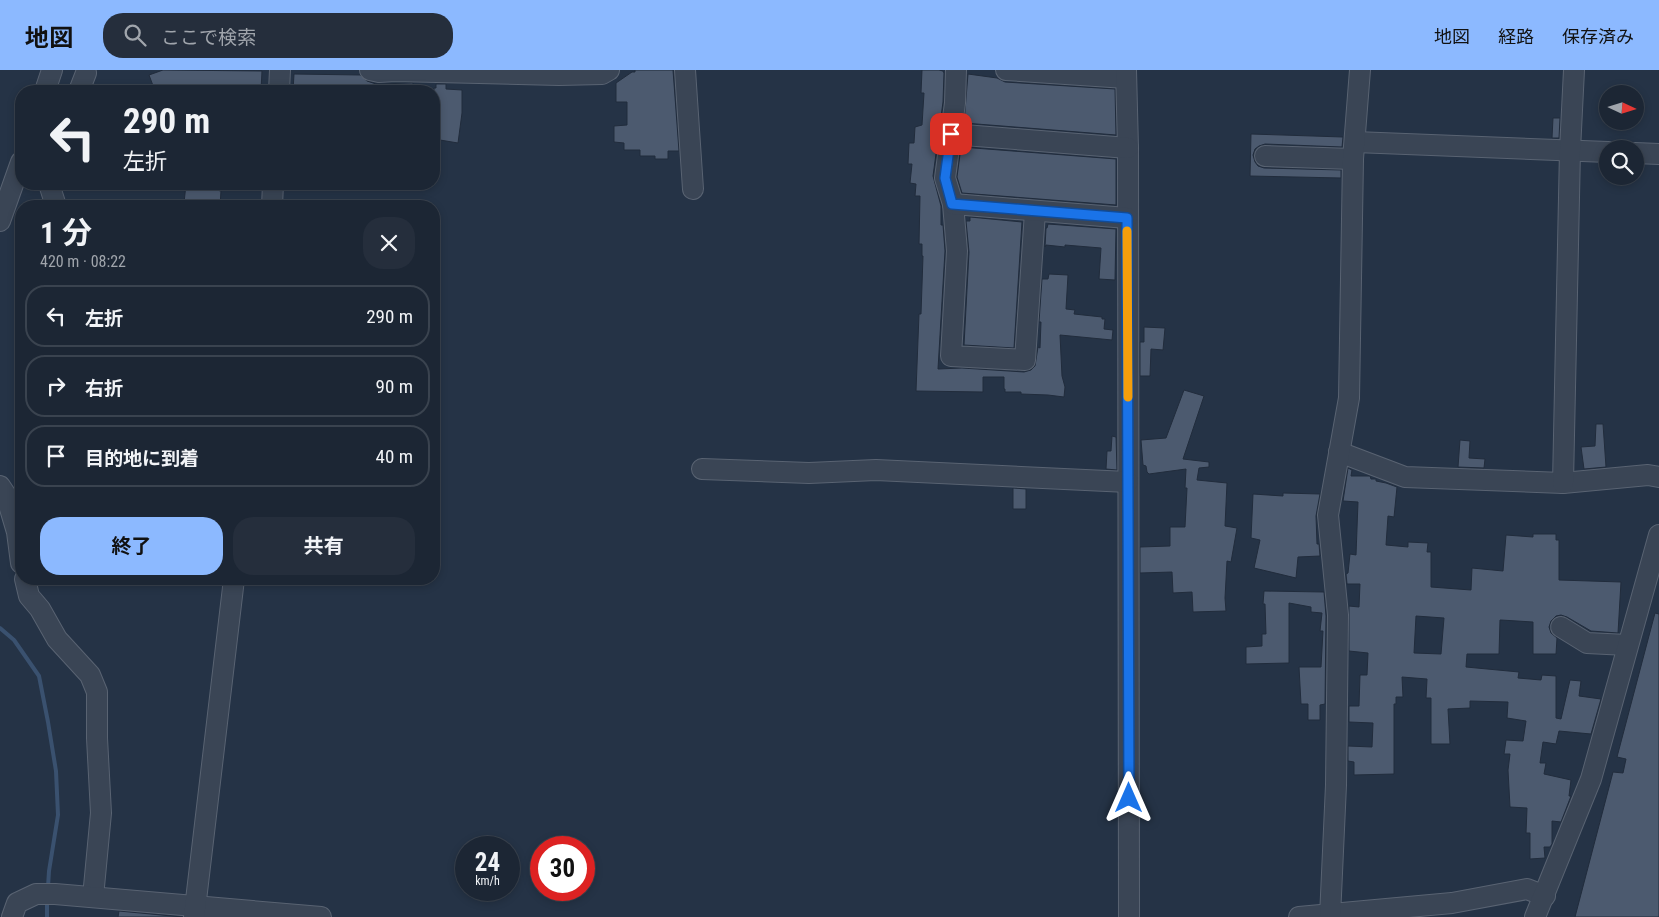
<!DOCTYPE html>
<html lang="ja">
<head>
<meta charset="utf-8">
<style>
	:root { --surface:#1c2634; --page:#252e3c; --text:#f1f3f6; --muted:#a0a5ac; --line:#3a434f; --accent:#8cb9ff }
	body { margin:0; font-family:"Roboto Condensed","Noto Sans JP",sans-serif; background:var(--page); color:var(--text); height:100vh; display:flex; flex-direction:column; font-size:19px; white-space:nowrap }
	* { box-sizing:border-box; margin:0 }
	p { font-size:16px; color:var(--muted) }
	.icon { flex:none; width:28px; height:28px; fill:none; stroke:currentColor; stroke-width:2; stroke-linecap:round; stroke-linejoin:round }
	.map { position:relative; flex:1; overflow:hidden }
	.details { position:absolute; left:15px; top:130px; width:425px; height:385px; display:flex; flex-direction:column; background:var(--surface); border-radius:20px; box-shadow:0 2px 8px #0003,0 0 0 1px var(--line) }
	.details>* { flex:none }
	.top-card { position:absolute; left:15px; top:15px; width:425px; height:105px; border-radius:20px; box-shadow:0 2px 8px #0003,0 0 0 1px var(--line); background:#1c2634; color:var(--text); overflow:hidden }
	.needle { width:32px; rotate:94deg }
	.controls { position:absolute; left:1599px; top:15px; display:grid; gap:10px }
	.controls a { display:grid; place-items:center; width:45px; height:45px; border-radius:50%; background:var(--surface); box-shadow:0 2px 8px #0003,0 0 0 1px var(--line); font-size:25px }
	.speed { position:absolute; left:455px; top:766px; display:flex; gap:10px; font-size:25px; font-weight:700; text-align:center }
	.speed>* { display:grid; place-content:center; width:65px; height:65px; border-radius:50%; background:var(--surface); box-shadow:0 2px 8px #0003,0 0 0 1px var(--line); line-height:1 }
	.speed small { font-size:12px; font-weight:400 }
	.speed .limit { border:8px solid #d22; background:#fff; color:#111 }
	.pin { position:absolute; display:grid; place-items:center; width:42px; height:42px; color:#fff; margin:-21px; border-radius:10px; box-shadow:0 2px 8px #0006 }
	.me { position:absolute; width:55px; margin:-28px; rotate:0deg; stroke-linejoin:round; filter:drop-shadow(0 0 4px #0008) }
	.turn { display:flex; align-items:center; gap:18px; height:105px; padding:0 25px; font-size:22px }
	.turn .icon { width:65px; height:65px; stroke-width:2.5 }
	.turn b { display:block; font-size:35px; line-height:42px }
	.round { display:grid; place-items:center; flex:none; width:52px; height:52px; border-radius:20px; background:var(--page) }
	.headline { display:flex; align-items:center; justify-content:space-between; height:85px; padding:0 25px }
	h1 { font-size:30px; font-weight:700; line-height:38px }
	.cta { display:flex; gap:10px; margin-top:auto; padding:10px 25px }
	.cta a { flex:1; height:58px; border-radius:20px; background:var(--accent); color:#111; font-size:20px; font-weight:700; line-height:58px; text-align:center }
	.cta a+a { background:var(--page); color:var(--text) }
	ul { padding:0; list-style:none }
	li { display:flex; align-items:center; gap:15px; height:62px; margin:0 10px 8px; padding:0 15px; border:2px solid var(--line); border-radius:20px }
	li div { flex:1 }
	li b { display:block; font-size:19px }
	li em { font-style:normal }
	header { display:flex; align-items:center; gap:30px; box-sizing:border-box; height:70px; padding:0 25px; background:var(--accent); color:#111 }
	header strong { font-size:24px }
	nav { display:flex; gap:28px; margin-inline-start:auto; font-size:18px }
	.search { width:350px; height:45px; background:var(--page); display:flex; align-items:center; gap:12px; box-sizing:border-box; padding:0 18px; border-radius:20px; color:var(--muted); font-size:19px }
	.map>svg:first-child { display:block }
</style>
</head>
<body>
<header>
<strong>地図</strong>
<div class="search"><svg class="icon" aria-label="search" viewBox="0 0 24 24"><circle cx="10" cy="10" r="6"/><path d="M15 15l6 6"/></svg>ここで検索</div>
<nav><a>地図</a><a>経路</a><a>保存済み</a></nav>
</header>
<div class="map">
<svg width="1659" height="847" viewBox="0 0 1659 847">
	<rect width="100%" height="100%" fill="#253346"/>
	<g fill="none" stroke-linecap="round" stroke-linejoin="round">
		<g stroke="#3a516f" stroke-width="4">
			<path d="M0,558L14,570L39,606L48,652L56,701L58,745L49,801L48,817"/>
			<path d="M47,847V829"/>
		</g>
	</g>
	<g fill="#4c5a6f" stroke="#212c3c" fill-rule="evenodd">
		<path d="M163,0L262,1L261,21H155L149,5Z"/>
		<path d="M635,0H673L679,81H668V89H655V86H640V80H624V73L614,72V56L627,55V32H616V13L632,2H635Z"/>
		<path d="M922,0H939L943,1L944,3L943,32L933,106L941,136V155H943L945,181L938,299L962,298L1024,302L1031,300L1035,296L1038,277L1040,278L1041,252H1039L1042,209H1048L1049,204L1068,205L1066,239L1075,240L1074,244L1102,247V249H1105L1104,259L1113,260L1112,270L1060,265L1062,306L1065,317L1064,327L1048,325L1021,324V322H1005V319H1004V307H983V322L916,321L919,244H921L923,186H922V174H919L920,126H915L916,114L910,113L912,94H908L909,73H914L915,57L922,55L924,23H921Z"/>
		<path d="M294,4L360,5L367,11L376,14L413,13V21H293Z"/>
		<path d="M968,4L997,8L1005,12L1115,19L1116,65L964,53Z"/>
		<path d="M436,14H446V19L462,20V43L458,73L434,69V18H436Z"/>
		<path d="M1553,48H1560L1559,68H1552Z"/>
		<path d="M1251,64L1343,67L1342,77L1265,74L1259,76L1255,79L1253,85L1255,92L1258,96L1264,98L1341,100V108L1250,106Z"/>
		<path d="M961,77L1116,89V135L962,123L957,107Z"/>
		<path d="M186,114H212L211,119L221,121L220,136L184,133Z"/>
		<path d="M970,147L1022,152L1014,278L964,275L969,182L966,151H970Z"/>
		<path d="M1048,154L1116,159L1115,210L1099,209L1101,178L1065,175V177L1046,175L1045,177L1046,158H1047Z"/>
		<path d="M1144,257L1165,258L1163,280L1151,279L1150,306H1140V272H1144Z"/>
		<path d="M1184,320L1204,326L1183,389L1209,392V397L1199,398L1197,410L1227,413L1225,456L1237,458L1231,492L1227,491L1225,528L1226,541L1193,542L1192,522L1173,523L1172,502L1140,503V477L1170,476V457H1185L1187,418H1185L1186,399L1149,404L1147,402L1146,396L1143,395L1141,370L1166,368Z"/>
		<path d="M1596,354H1603L1606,397L1584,399L1581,377L1595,376Z"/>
		<path d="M1112,366L1116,367L1117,400L1106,399L1107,381H1111Z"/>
		<path d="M1460,370L1470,371L1469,388L1485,389L1484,398L1458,397Z"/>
		<path d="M1348,398L1352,400L1351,406H1370L1371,409H1376V411L1386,413L1397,417L1394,447L1388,446L1386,475L1408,477V472L1428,473L1427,482H1431V517L1471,520L1472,498L1503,501L1506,465L1533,467V464H1556V470H1559V510L1621,512L1618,563L1591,561L1567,547L1561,545L1556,546L1551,551L1549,557L1551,563L1557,568L1556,584H1533V552L1501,550H1500L1499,584H1467L1466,597L1519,602L1518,608L1541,610L1542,605L1556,606V648L1561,649L1570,610L1581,611L1579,626L1601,629L1591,664L1559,661L1556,674L1543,672L1540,693H1546L1544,704L1571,710L1569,726H1571L1561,752L1552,751V774L1550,777H1544L1545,788L1530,789V763H1526L1527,738L1510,737L1508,700L1510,684H1504L1506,670L1523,671L1526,651L1507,648L1508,632L1470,631V638L1448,639L1450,674H1431V628H1426L1427,609L1402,607L1403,627H1396V634H1394V704L1354,705V692L1348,691V676L1372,677L1373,653L1349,652V636H1359L1360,605H1367L1368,583L1349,581V536L1359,537L1360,514H1347L1346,504L1348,503L1350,484L1356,485L1358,432L1343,431ZM1416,546L1444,548L1441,584L1414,583Z"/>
		<path d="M1013,418L1026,419V439H1013Z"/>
		<path d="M1283,423L1320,424L1316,446L1317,474H1319L1320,486L1298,487L1296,508L1254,498L1260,470L1251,468L1253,424L1283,426Z"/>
		<path d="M1264,521L1324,522L1326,546L1325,634L1320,635V650H1308V634H1301L1299,597H1321L1323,561H1320L1322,543L1311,542V537L1289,533V593L1246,594V577L1262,576V564H1266L1265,534H1263Z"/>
		<path d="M1655,543L1659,544V847H1575L1613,702L1623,703L1626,689L1617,687Z"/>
		<path d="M119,841L182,847H118Z"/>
	</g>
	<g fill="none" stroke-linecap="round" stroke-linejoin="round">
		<g stroke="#596372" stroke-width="22">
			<g id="minor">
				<path d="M370,0L379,2L395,1L559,5L602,4L609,0"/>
				<path d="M685,0L693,119"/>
				<path d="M956,0L955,33L945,108L953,134L957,181L951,286L1025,290L1035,142"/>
				<path d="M1006,0L1126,8"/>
				<path d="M1126,0L1128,78L1129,847"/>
				<path d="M45,21L52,0"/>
				<path d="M79,21L86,3"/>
				<path d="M279,21L280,0"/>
				<path d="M951,64L1128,78"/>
				<path d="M1355,72L1608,82"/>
				<path d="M1635,83L1659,84"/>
				<path d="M1265,86L1353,89"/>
				<path d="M49,114L56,136"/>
				<path d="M953,134L1127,148"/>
				<path d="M272,136L273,114"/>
				<path d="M0,151L21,92"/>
				<path d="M1339,382L1405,407L1563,413L1648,405L1659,407"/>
				<path d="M702,399L809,403L876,400L1128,412"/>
				<path d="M1563,413L1570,80L1574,0"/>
				<path d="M0,416L6,425L17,462L21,493"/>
				<path d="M25,509L29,526L40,539L57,569L90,605L97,622V668L101,743L93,827"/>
				<path d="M1561,557L1587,573L1627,575"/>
				<path d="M12,847L17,833L36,824H55L321,847"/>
				<path d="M194,847L234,509"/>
				<path d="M1299,847L1452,833L1527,819L1545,826"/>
				<path d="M1330,847L1336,715L1338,545L1328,445L1349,328L1353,89L1360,0"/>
				<path d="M1535,847L1591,709L1659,465"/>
			</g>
		</g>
		<use href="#minor" stroke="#3a4555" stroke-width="20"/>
	</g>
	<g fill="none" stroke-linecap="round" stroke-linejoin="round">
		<g stroke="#114b97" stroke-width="12">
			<path id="route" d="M951,64L945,108L952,134L1127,148L1129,728"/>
		</g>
		<use href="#route" stroke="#1a73e8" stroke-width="9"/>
		<path stroke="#f59e0b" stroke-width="9" d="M1127,161L1128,327"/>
	</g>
</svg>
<div class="controls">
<a><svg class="needle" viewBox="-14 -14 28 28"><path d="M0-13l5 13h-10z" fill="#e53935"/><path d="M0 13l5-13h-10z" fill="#a0a5ac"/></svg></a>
<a><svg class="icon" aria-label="search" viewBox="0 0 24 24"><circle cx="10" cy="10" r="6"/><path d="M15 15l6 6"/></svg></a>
</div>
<div class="speed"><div>24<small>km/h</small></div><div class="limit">30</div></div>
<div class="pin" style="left:951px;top:64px;background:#d93025"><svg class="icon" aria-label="arrive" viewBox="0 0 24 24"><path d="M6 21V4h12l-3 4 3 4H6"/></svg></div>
<svg class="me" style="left:1129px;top:728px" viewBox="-20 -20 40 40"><path d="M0-17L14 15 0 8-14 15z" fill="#1a73e8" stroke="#fff" stroke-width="4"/></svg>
<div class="top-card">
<div class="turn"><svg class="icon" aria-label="left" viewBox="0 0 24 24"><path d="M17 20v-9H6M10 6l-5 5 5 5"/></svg><div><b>290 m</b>左折</div></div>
</div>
<section class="details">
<div class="headline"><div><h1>1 分</h1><p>420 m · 08:22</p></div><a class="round"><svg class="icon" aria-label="close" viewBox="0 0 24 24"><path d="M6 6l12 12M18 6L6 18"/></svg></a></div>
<ul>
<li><svg class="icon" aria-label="left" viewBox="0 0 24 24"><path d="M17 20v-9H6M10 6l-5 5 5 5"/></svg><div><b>左折</b></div><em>290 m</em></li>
<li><svg class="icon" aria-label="right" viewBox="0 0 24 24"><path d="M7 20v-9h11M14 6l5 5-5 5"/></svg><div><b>右折</b></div><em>90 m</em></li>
<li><svg class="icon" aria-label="arrive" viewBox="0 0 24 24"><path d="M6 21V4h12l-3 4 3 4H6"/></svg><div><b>目的地に到着</b></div><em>40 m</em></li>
</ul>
<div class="cta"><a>終了</a><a>共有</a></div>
</section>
</div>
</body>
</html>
